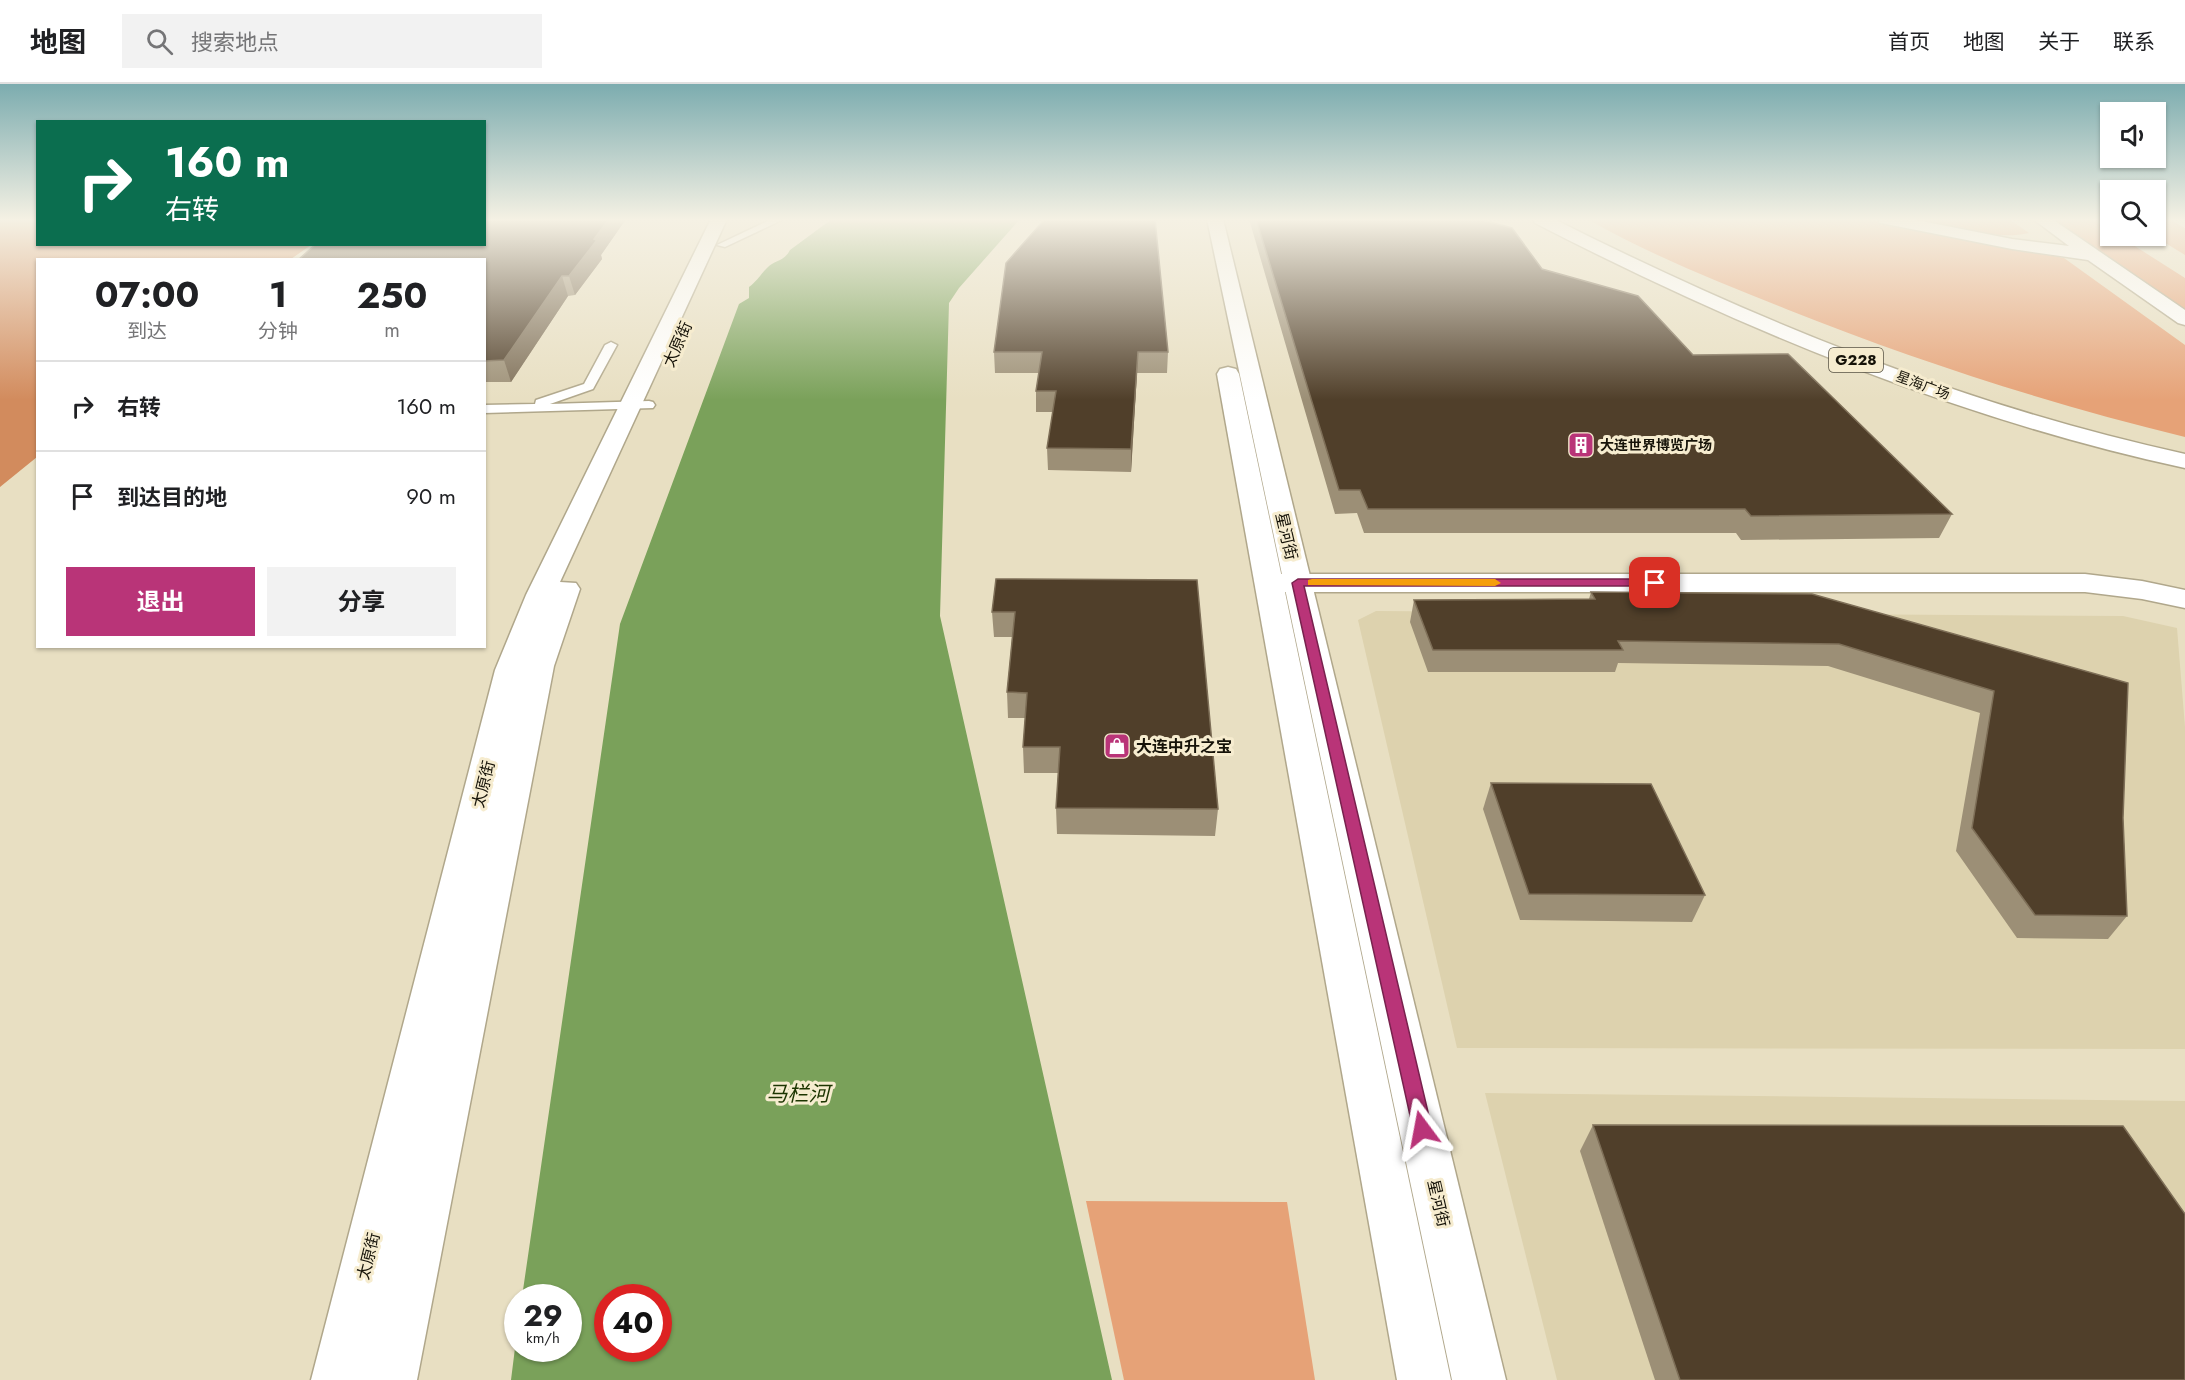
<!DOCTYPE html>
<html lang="zh">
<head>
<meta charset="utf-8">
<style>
	:root { --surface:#fff; --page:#f2f2f2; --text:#202124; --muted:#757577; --line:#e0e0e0; --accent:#b93478 }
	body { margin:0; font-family:Jost,"Noto Sans SC",sans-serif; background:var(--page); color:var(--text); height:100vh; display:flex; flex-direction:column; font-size:22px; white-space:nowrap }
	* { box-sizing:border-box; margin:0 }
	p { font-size:20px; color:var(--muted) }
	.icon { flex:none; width:33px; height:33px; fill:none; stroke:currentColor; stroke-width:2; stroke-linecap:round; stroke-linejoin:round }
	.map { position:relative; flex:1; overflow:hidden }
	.side { position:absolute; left:36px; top:174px; width:450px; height:390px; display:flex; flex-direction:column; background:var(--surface); border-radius:0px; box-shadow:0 2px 4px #0004 }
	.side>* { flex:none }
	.top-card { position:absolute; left:36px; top:36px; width:450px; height:126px; border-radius:0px; box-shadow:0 2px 4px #0004; background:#0b6e4f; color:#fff; overflow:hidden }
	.fabs { position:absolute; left:2100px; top:18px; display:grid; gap:12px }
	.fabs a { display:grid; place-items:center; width:66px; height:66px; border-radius:0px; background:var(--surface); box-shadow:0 2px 4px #0004; font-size:30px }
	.speed { position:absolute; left:504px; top:1200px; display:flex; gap:12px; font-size:30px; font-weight:700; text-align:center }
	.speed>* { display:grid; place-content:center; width:78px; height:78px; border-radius:50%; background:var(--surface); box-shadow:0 2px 4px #0004; line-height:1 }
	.speed small { font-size:15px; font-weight:400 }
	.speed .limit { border:9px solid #d22; background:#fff; color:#111 }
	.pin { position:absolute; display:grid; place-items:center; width:51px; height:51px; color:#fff; margin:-26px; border-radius:12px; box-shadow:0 3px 9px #0006 }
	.me { position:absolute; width:66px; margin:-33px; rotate:347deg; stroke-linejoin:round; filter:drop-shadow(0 0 4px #0008) }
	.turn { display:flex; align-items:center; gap:21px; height:126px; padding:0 30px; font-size:27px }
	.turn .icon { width:78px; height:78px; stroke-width:2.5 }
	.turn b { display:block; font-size:42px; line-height:51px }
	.eta { display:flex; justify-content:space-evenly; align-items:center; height:102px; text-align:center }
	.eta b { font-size:36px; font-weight:700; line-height:42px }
	.button { display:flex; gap:12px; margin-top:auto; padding:12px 30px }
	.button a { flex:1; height:69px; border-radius:0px; background:var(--accent); color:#fff; font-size:24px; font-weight:700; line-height:69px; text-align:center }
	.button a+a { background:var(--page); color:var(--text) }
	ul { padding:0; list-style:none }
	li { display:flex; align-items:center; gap:18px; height:90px; padding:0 30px; border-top:2px solid var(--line) }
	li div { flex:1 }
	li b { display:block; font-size:22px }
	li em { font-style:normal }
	header { display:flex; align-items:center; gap:36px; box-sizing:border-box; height:84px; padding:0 30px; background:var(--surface); border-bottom:2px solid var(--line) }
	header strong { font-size:28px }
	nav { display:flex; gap:33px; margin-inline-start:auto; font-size:21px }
	.search { width:420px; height:54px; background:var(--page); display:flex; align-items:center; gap:15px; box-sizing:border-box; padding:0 21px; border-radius:0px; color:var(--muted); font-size:22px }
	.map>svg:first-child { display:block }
</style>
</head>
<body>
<header>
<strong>地图</strong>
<div class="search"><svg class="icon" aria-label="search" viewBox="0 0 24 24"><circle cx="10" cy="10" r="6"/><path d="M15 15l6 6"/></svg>搜索地点</div>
<nav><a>首页</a><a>地图</a><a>关于</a><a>联系</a></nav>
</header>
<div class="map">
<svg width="2185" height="1296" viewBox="0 0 2185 1296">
	<rect width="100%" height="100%" fill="#e8dfc2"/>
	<g fill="#ddd2ae">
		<path d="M1376,527L2123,532L2177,544L2185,643V965L1457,964L1358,536Z"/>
		<path d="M1485,1009L2185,1017V1296H1557Z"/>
	</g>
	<g fill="#e6a277">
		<path d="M1587,135H1865L2064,174L2185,261V353C2049,320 1917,277 1786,225C1719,198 1650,171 1587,135Z"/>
		<path d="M1917,135H2009L2029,149C1994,157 1951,142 1917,135Z"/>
		<path d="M2046,135H2093L2110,146V152H2119L2185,194V230Z"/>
		<path d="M2156,135H2169L2185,144V171L2154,152Z"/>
		<path d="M1086,1117L1287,1118L1315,1296H1124Z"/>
	</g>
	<path fill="#d28b5d" d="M0,135H37L38,160L311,161L291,175L38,176L37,373L0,403Z"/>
	<path fill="#7aa15a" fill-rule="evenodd" d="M832,135H1020L959,204L949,219L940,532L1112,1296H511L517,1248L518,1264H568V1214L522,1213L620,540L739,220L749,214V203C757,197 760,191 767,184C774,176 784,178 790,166ZM608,1214H658V1264H608Z"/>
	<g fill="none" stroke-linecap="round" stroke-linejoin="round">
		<g stroke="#b0a78b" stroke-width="3">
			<g id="lane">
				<path d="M772,135H784L725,163L717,161Z"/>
				<path d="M611,258L617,261L593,305L550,320L649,317L653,318L655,321L653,324L484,329V321L535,320L536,316L584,300L605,261Z"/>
			</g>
		</g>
		<g stroke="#b0a78b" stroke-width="3">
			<path id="street" d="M1269,490H2085L2142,497L2185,506V524L2142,515L2085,508H1269L1259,505L1255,499L1259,493Z"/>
		</g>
		<g stroke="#b0a78b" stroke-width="3">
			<g id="secondary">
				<path d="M711,135H727L560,498L576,499L580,505L554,582L417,1296H311L495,586L526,511Z"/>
				<path d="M1207,135H1223L1506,1296H1452Z"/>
				<path d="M1878,135H1911L2012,155L2069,162L2033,135H2052L2185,226V241L2178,239L2088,176L2012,165L1886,140L1880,139Z"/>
				<path d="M1228,283L1236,285L1239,290L1451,1296H1397L1217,290L1220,285Z"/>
			</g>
		</g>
		<g stroke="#b0a78b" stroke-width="3">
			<path id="highway" d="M1533,135H1554C1754,236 1965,322 2185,370V384C1958,335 1741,245 1535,139Z"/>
		</g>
		<use href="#lane" fill="#fff" fill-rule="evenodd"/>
		<use href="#street" fill="#fff" fill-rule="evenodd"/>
		<use href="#secondary" fill="#fff" fill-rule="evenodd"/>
		<use href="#highway" fill="#fff" fill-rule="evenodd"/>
	</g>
	<g fill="#9c8f76">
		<path d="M484,135H626L601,171L602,175L575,211L568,212L511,298H484Z"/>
		<path d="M1249,135H1479L1542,185L1693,271L1952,430L1939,454L1741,456L1736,449H1364L1357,429L1335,430Z"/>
		<path d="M994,268H1168L1167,289H1137L1131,388L1048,386L1047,364L1053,328H1036V307L1039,289H995Z"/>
		<path d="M996,495L1218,725L1215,752L1057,750L1056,724L1058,689H1024L1023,663L1025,634H1008L1007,608L1012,553H994L992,528Z"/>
		<path d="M1591,508L2128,599L2123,734L2127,832L2108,855L2017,854L1956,767L1980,629L1828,582L1618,579L1615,588H1428L1410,538L1414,516L1589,515Z"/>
		<path d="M1491,699L1705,811L1692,838L1520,836L1483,725Z"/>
		<path d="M1593,1041L2185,1296H1655L1580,1067Z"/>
	</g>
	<g fill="#7e6f58">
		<path d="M609,135H626L601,171L602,175L575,211L569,192Z"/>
		<path d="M562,192L568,212L511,298L504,276Z"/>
		<path d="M1138,268L1137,289L1131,388V365Z"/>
	</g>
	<g fill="#503f2a" stroke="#7e6f58" stroke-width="1.5">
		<path d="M484,135H609L594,155L597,156L569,192H562L504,276L484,277V176H298L316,160H484Z"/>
		<path d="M1045,135H1155L1168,268H1138L1131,365L1047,364L1056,307H1036L1042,268H994L1006,179Z"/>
		<path d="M1256,135H1479L1512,144L1542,185L1638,212L1693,271L1788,270L1952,430L1751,432L1745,425H1368L1360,406H1339Z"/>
		<path d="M996,495L1197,496L1218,725L1056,724L1060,663H1023L1027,609L1007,608L1015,528H992Z"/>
		<path d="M1591,508L1812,510L2128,599L2123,734L2127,832L2035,831L1972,744L1994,607L1839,560L1618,557L1623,566H1433L1414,516L1595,515Z"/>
		<path d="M1491,699L1651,700L1705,811L1529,810Z"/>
		<path d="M1593,1041L2123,1042L2185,1130V1296H1680Z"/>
	</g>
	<linearGradient id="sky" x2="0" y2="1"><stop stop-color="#7cacaf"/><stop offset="0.43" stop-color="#f5f1e4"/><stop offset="1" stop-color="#f5f1e4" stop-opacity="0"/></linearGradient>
	<rect width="2185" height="316" fill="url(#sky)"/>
	<path fill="#b93478" stroke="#78224e" stroke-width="1.5" d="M1298,495H1655L1661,499L1655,502H1304L1432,1045L1429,1051L1422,1054L1416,1051L1413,1045L1292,499Z"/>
	<path fill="#f59e0b" d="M1312,495H1495L1501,499L1495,502L1308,501V496Z"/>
	<defs>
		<g id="building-square" transform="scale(1.35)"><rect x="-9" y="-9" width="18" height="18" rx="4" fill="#b93478" stroke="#f6eccf"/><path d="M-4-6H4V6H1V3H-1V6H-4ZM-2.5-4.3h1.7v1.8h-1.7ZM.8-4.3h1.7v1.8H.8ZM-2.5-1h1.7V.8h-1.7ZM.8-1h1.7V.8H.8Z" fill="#fff"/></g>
		<g id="shop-square" transform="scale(1.35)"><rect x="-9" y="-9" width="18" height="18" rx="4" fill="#b93478" stroke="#f6eccf"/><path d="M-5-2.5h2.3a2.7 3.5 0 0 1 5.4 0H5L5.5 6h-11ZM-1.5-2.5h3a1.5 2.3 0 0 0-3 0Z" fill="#fff"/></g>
	</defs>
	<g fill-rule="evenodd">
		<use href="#building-square" x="1581" y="361"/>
		<use href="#shop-square" x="1117" y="662"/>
	</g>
	<g text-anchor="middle" stroke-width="6" stroke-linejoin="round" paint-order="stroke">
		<g font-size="14" fill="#151208" stroke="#f6eccf">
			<text transform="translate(1923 301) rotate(20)" y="5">星海广场</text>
		</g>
		<g font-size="14" font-weight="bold" fill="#151208" stroke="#f6eccf" text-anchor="start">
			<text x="1600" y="366">大连世界博览广场</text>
		</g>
		<rect fill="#f6eccf" stroke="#585344" stroke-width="1.5" x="1829" y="264" width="54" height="24" rx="4.5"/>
		<g font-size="15" font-weight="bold" fill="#151208">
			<text x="1856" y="281">G228</text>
		</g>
		<g font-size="16" fill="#151208" stroke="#f6eccf">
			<text transform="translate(677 260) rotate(-66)" y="6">太原街</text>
			<text transform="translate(1287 452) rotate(77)" y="6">星河街</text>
			<text transform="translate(483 700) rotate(-76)" y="6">太原街</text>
			<text transform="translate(1439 1119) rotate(77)" y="6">星河街</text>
			<text transform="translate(368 1172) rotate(-76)" y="6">太原街</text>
		</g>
		<g font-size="16" font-weight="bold" fill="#151208" stroke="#f6eccf" text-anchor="start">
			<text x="1136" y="668">大连中升之宝</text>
		</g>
		<g font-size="21" font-style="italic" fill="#1c3500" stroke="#f6eccf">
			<text x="798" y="1017">马栏河</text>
		</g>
	</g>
</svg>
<div class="fabs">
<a><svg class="icon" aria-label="sound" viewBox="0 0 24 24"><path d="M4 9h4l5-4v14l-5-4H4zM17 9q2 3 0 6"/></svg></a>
<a><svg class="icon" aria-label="search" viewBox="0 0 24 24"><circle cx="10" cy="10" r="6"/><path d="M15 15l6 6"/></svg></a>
</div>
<div class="speed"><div>29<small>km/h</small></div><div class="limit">40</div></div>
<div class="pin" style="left:1655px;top:499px;background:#d93025"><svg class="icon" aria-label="arrive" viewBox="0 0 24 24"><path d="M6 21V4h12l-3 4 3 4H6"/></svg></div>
<svg class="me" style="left:1422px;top:1045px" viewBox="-20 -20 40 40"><path d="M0-17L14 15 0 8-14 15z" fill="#b93478" stroke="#fff" stroke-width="4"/></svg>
<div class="top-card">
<div class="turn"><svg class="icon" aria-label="right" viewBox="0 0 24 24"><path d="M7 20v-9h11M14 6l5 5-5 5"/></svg><div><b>160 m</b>右转</div></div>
</div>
<section class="side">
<div class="eta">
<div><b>07:00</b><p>到达</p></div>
<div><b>1</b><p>分钟</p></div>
<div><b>250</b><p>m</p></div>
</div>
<ul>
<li><svg class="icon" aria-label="right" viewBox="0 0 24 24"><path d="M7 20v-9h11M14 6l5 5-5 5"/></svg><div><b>右转</b></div><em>160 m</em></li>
<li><svg class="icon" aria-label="arrive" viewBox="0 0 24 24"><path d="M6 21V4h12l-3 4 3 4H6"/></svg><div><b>到达目的地</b></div><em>90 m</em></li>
</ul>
<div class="button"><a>退出</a><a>分享</a></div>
</section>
</div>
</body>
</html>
